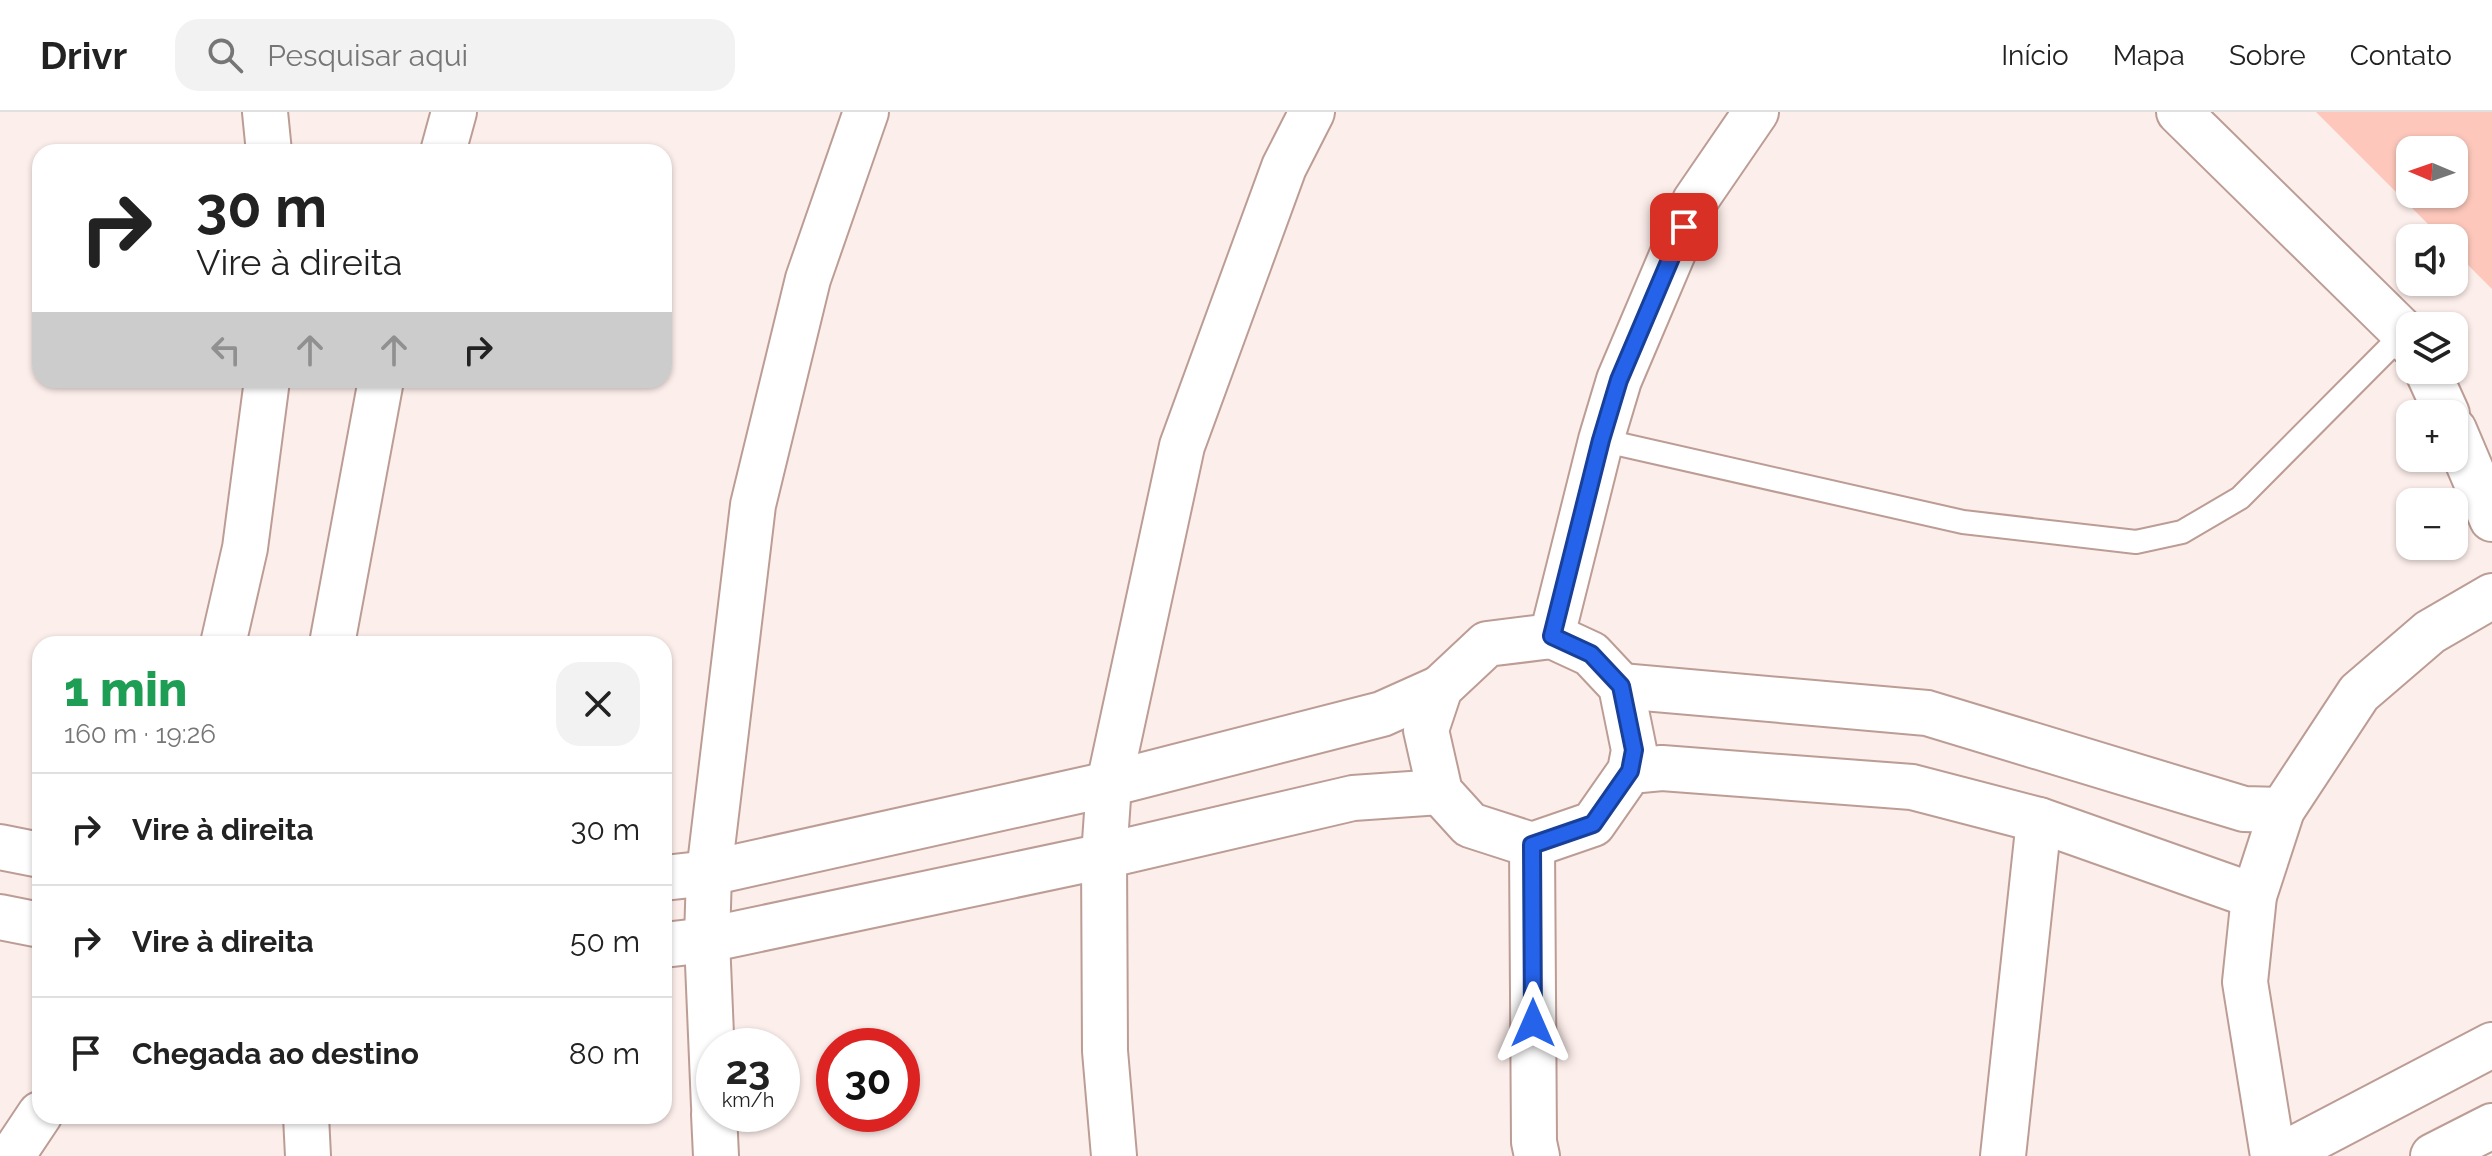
<!DOCTYPE html>
<html lang="pt">
<head>
<meta charset="utf-8">
<style>
	:root { --surface:#fff; --page:#f2f2f2; --text:#222; --muted:#767676; --line:#e0e0e0 }
	body { margin:0; font-family:Raleway,sans-serif; background:var(--page); color:var(--text); height:100vh; display:flex; flex-direction:column; font-size:30px; white-space:nowrap }
	* { box-sizing:border-box; margin:0 }
	p { font-size:26px; color:var(--muted) }
	.icon { flex:none; width:44px; height:44px; fill:none; stroke:currentColor; stroke-width:2; stroke-linecap:round; stroke-linejoin:round }
	.map { position:relative; flex:1; overflow:hidden }
	.details { position:absolute; left:32px; top:524px; width:640px; height:488px; display:flex; flex-direction:column; background:var(--surface); border-radius:24px; box-shadow:0 2px 6px #0004 }
	.details>* { flex:none }
	.hud { position:absolute; left:32px; top:32px; width:640px; height:244px; border-radius:24px; box-shadow:0 2px 6px #0004; background:#fff; color:var(--text); overflow:hidden }
	.needle { width:52px; rotate:272deg }
	.tools { position:absolute; left:2396px; top:24px; display:grid; gap:16px }
	.tools a { display:grid; place-items:center; width:72px; height:72px; border-radius:16px; background:var(--surface); box-shadow:0 2px 6px #0004; font-size:40px }
	.speed { position:absolute; left:696px; top:916px; display:flex; gap:16px; font-size:40px; font-weight:700; text-align:center }
	.speed>* { display:grid; place-content:center; width:104px; height:104px; border-radius:50%; background:var(--surface); box-shadow:0 2px 6px #0004; line-height:1 }
	.speed small { font-size:20px; font-weight:400 }
	.speed .limit { border:12px solid #d22; background:#fff; color:#111 }
	.pin { position:absolute; display:grid; place-items:center; width:68px; height:68px; color:#fff; margin:-34px; border-radius:16px; box-shadow:0 4px 12px #0006 }
	.me { position:absolute; width:88px; margin:-44px; rotate:0deg; stroke-linejoin:round; filter:drop-shadow(0 0 6px #0008) }
	.turn { display:flex; align-items:center; gap:28px; height:168px; padding:0 32px; font-size:36px }
	.turn .icon { width:104px; height:104px; stroke-width:2.5 }
	.turn b { display:block; font-size:56px; line-height:68px }
	.lanes { display:flex; align-items:center; height:76px; padding:0 32px; background:#0003; justify-content:center; gap:40px; direction:ltr }
	.lanes .off { opacity:.35 }
	.round { display:grid; place-items:center; flex:none; width:84px; height:84px; border-radius:24px; background:var(--page) }
	.overview { display:flex; align-items:center; justify-content:space-between; height:136px; padding:0 32px }
	h1 { font-size:48px; font-weight:800; line-height:60px; color:#1e9e55 }
	ul { padding:0; list-style:none }
	li { display:flex; align-items:center; gap:24px; height:112px; padding:0 32px; border-top:2px solid var(--line) }
	li div { flex:1 }
	li b { display:block; font-size:30px }
	li em { font-style:normal }
	header { display:flex; align-items:center; gap:48px; box-sizing:border-box; height:112px; padding:0 40px; background:var(--surface); border-bottom:2px solid var(--line) }
	header strong { font-size:38px }
	nav { display:flex; gap:44px; margin-inline-start:auto; font-size:28px }
	.search { width:560px; height:72px; background:var(--page); display:flex; align-items:center; gap:20px; box-sizing:border-box; padding:0 28px; border-radius:24px; color:var(--muted); font-size:30px }
	.map>svg:first-child { display:block }
</style>
</head>
<body>
<header>
<strong>Drivr</strong>
<div class="search"><svg class="icon" aria-label="search" viewBox="0 0 24 24"><circle cx="10" cy="10" r="6"/><path d="M15 15l6 6"/></svg>Pesquisar aqui</div>
<nav><a>Início</a><a>Mapa</a><a>Sobre</a><a>Contato</a></nav>
</header>
<div class="map">
<svg width="2492" height="1044" viewBox="0 0 2492 1044">
	<rect width="100%" height="100%" fill="#fceeeb"/>
	<path fill="#fdc8bb" fill-rule="evenodd" d="M2316,0H2492V177L2454,139V126H2442ZM2410,38H2454V82H2410Z"/>
	<g fill="none" stroke-linecap="round" stroke-linejoin="round">
		<g stroke="#bc9d95" stroke-width="26">
			<path id="lane" d="M1601,328L1963,410L2136,430L2182,420L2240,386L2404,221"/>
		</g>
		<g stroke="#bc9d95" stroke-width="48">
			<g id="street">
				<path d="M265,0L269,40"/>
				<path d="M2179,0L2404,221L2410,231"/>
				<path d="M443,40L454,0"/>
				<path d="M2427,258L2447,302"/>
				<path d="M2454,318L2492,407"/>
				<path d="M1552,524L1601,328L1619,268L1695,89L1756,0"/>
				<path d="M223,532L245,436L267,268"/>
				<path d="M332,532L381,268"/>
				<path d="M1621,574L1927,601L2244,697L2282,698"/>
				<path d="M1630,659L1634,638L1621,574L1591,542L1552,524L1487,532L1440,576L1426,618L1440,680L1470,713L1532,733L1593,712L1630,659L1662,656L1912,675L2039,708L2254,784"/>
				<path d="M1532,733L1534,1030L1537,1044"/>
				<path d="M0,735L40,743"/>
				<path d="M664,766L709,761L1109,672L1382,602L1440,576"/>
				<path d="M0,805L40,813"/>
				<path d="M664,833L707,828L1104,744L1353,686L1440,680"/>
				<path d="M714,994L707,828L709,761L753,393L808,167L866,0"/>
				<path d="M714,1002L716,1044"/>
				<path d="M306,1004L308,1044"/>
				<path d="M12,1044L40,1002"/>
				<path d="M1114,1044L1105,939L1104,744L1109,672L1182,334L1284,55L1312,0"/>
				<path d="M2003,1044L2039,708"/>
				<path d="M2273,1044L2245,870L2254,784L2282,698L2359,581L2430,520L2492,484"/>
			</g>
		</g>
		<g stroke="#bc9d95" stroke-width="48">
			<g id="secondary">
				<path d="M2280,1044L2492,933"/>
				<path d="M2433,1044L2492,1014"/>
			</g>
		</g>
		<use href="#lane" stroke="#fff" stroke-width="22"/>
		<use href="#street" stroke="#fff" stroke-width="44"/>
		<use href="#secondary" stroke="#fff" stroke-width="44"/>
	</g>
	<g fill="none" stroke-linecap="round" stroke-linejoin="round">
		<g stroke="#184099" stroke-width="20">
			<path id="route" d="M1533,911L1532,733L1593,712L1630,659L1634,638L1621,574L1591,542L1552,524L1601,328L1619,268L1684,115"/>
		</g>
		<use href="#route" stroke="#2563eb" stroke-width="14"/>
	</g>
</svg>
<div class="tools">
<a><svg class="needle" viewBox="-14 -14 28 28"><path d="M0-13l5 13h-10z" fill="#e53935"/><path d="M0 13l5-13h-10z" fill="#767676"/></svg></a>
<a><svg class="icon" aria-label="sound" viewBox="0 0 24 24"><path d="M4 9h4l5-4v14l-5-4H4zM17 9q2 3 0 6"/></svg></a>
<a><svg class="icon" aria-label="layers" viewBox="0 0 24 24"><path d="M12 4l9 5-9 5-9-5zM3 14l9 5 9-5"/></svg></a>
<a>+</a>
<a>−</a>
</div>
<div class="speed"><div>23<small>km/h</small></div><div class="limit">30</div></div>
<div class="pin" style="left:1684px;top:115px;background:#d93025"><svg class="icon" aria-label="arrive" viewBox="0 0 24 24"><path d="M6 21V4h12l-3 4 3 4H6"/></svg></div>
<svg class="me" style="left:1533px;top:911px" viewBox="-20 -20 40 40"><path d="M0-17L14 15 0 8-14 15z" fill="#2563eb" stroke="#fff" stroke-width="4"/></svg>
<div class="hud">
<div class="turn"><svg class="icon" aria-label="right" viewBox="0 0 24 24"><path d="M7 20v-9h11M14 6l5 5-5 5"/></svg><div><b>30 m</b>Vire à direita</div></div>
<div class="lanes"><svg class="icon off" aria-label="left" viewBox="0 0 24 24"><path d="M17 20v-9H6M10 6l-5 5 5 5"/></svg><svg class="icon off" aria-label="ahead" viewBox="0 0 24 24"><path d="M12 20V5M6 11l6-6 6 6"/></svg><svg class="icon off" aria-label="ahead" viewBox="0 0 24 24"><path d="M12 20V5M6 11l6-6 6 6"/></svg><svg class="icon" aria-label="right" viewBox="0 0 24 24"><path d="M7 20v-9h11M14 6l5 5-5 5"/></svg></div>
</div>
<section class="details">
<div class="overview"><div><h1>1 min</h1><p>160 m · 19:26</p></div><a class="round"><svg class="icon" aria-label="close" viewBox="0 0 24 24"><path d="M6 6l12 12M18 6L6 18"/></svg></a></div>
<ul>
<li><svg class="icon" aria-label="right" viewBox="0 0 24 24"><path d="M7 20v-9h11M14 6l5 5-5 5"/></svg><div><b>Vire à direita</b></div><em>30 m</em></li>
<li><svg class="icon" aria-label="right" viewBox="0 0 24 24"><path d="M7 20v-9h11M14 6l5 5-5 5"/></svg><div><b>Vire à direita</b></div><em>50 m</em></li>
<li><svg class="icon" aria-label="arrive" viewBox="0 0 24 24"><path d="M6 21V4h12l-3 4 3 4H6"/></svg><div><b>Chegada ao destino</b></div><em>80 m</em></li>
</ul>
</section>
</div>
</body>
</html>
